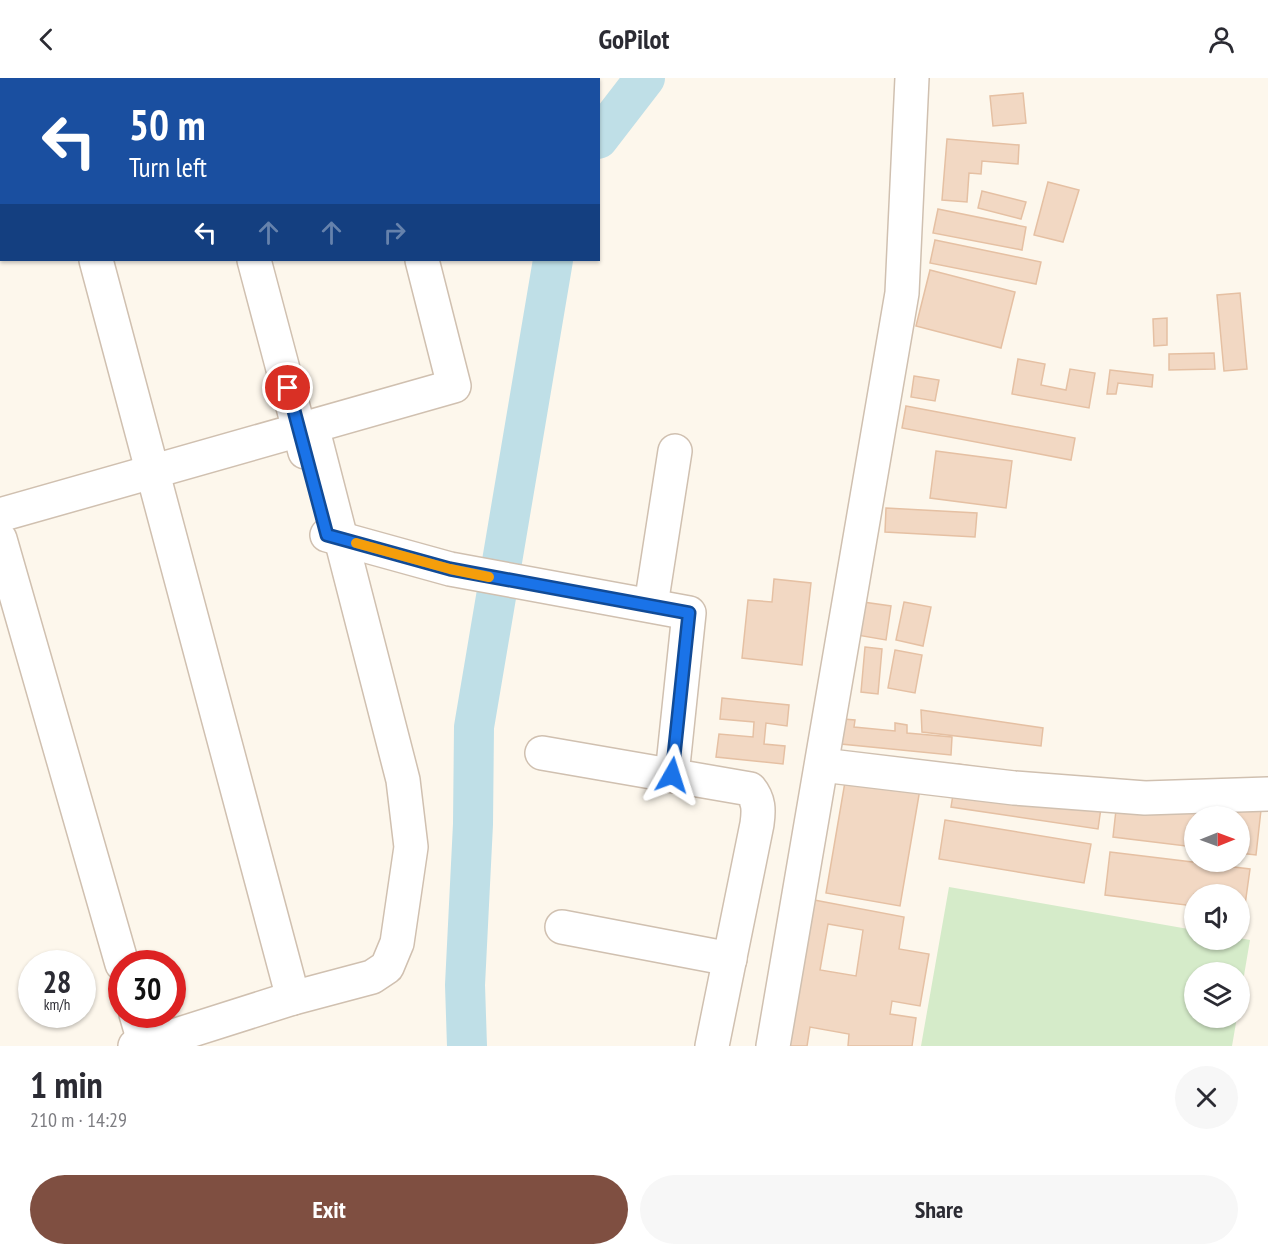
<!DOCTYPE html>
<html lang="en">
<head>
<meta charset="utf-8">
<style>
	:root { --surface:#fff; --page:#f7f7f7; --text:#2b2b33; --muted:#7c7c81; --accent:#7f4f41 }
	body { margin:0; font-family:"PT Sans Narrow",sans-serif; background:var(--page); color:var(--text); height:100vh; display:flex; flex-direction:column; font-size:22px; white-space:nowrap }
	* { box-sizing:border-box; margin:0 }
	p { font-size:20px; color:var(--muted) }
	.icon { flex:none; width:33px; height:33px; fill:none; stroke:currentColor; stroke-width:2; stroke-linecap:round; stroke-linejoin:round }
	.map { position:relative; height:968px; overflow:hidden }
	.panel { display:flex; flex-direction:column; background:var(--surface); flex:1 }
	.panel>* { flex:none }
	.hud { position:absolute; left:0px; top:0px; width:600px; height:183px; box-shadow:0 2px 4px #0004; background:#1a4fa0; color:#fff; overflow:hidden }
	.needle { width:39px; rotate:89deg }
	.buttons { position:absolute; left:1184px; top:728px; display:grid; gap:12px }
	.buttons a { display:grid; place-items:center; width:66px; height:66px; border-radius:50%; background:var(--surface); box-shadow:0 2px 4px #0004; font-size:30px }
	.speed { position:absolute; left:18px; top:872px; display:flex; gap:12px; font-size:30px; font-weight:700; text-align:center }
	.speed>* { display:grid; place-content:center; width:78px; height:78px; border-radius:50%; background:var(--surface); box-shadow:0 2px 4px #0004; line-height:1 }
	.speed small { font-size:15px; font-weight:400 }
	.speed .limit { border:9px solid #d22; background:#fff; color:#111 }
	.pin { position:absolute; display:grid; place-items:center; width:51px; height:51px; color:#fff; margin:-26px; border:3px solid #fff; border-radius:50%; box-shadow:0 2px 6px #0007 }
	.me { position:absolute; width:66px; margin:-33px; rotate:6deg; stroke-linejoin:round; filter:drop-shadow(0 0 4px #0008) }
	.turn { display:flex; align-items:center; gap:21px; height:126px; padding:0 30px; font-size:27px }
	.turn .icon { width:78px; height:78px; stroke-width:2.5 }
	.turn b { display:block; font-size:42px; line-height:51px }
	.lanes { display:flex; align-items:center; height:57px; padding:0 30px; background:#0003; justify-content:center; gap:30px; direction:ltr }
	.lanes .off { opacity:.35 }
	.round { display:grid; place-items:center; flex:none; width:63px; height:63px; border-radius:32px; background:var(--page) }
	.overview { display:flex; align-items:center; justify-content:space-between; height:102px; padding:0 30px }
	h1 { font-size:36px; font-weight:800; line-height:45px }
	.button { display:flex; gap:12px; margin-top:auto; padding:12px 30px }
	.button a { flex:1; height:69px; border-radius:36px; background:var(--accent); color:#fff; font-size:24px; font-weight:800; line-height:69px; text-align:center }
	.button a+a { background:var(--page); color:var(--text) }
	header { display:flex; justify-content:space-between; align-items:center; height:78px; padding:0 30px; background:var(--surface); font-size:27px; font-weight:800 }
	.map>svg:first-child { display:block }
</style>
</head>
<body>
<header><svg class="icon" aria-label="back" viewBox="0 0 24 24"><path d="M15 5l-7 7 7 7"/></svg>GoPilot<svg class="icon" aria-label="person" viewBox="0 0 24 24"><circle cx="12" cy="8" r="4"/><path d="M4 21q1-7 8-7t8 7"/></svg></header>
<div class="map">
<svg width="1268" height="968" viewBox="0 0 1268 968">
	<rect width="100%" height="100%" fill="#fdf7ec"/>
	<path fill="#d5ebc9" d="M949,809L1194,852V861L1239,860L1250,862L1239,927V894H1194V939H1237L1232,968H921Z"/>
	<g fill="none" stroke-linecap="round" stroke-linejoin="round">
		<g stroke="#bfdfe7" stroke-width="40">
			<path d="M598,61L645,0"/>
			<path d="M467,968L465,907L473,746L474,649L553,182"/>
		</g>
	</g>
	<g fill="#f2d8c3" stroke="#e5c0a3" stroke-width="1.5" fill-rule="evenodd">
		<path d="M1023,15L1026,45L993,48L990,18Z"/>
		<path d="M947,61L1019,67L1018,86L982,83L981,96L969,95L967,124L942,122Z"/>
		<path d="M1048,104L1079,112L1063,164L1034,157Z"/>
		<path d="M982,113L1026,124L1021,141L978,130Z"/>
		<path d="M938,131L1026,149L1022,172L933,155Z"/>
		<path d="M935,162L1041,184L1036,206L930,185Z"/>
		<path d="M930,192L1015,214L1001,270L916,248Z"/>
		<path d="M1240,215L1247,291L1224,293L1217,217Z"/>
		<path d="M1167,240V267L1154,268L1153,241Z"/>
		<path d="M1214,275L1215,291L1169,292V276Z"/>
		<path d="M1018,281L1045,286L1041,307L1066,312L1070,291L1095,295L1089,330L1012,316Z"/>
		<path d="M1110,292L1153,297L1152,309L1118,305L1116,316H1107Z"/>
		<path d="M914,298L939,302L935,323L911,319Z"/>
		<path d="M906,328L1075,360L1071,382L902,350Z"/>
		<path d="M936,373L1012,383L1006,430L930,420Z"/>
		<path d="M886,430L977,435L975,459L885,454Z"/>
		<path d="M774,501L811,505L802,587L742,580L748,522L772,524Z"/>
		<path d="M856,523L891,528L886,562L851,556Z"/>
		<path d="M904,524L931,529L923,568L896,562Z"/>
		<path d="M865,569L882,571L878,616L861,614Z"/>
		<path d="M895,572L922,577L915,615L888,610Z"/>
		<path d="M722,620L789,627L787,648L766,645L764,666L785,668L783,686L716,679L719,656L753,659L754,644L720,641Z"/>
		<path d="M921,632L1043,650L1041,668L922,654Z"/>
		<path d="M843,641L855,642L854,649L895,653V645L907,647V655L952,659L951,677L841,666Z"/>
		<path d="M958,686L1104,709L1098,751L951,729Z"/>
		<path d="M846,698L920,711L900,828L826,815Z"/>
		<path d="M1118,714L1261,732L1256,777L1239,775V738H1194V769L1113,759Z"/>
		<path d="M945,742L1091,766L1084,805L939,781Z"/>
		<path d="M1110,774L1250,791L1244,834L1239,833V816H1194V828L1105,817Z"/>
		<path d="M809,821L904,839L899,871L929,876L920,928L892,923L890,936L916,940L912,968H848L849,956L810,949L807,968H785ZM828,846L863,852L856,898L820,892Z"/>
	</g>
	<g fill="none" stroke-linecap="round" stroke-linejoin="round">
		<g stroke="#d0c0b0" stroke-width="36">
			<g id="minor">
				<path d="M49,0L50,2"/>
				<path d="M206,0V2"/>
				<path d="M375,0L376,2"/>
				<path d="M96,182L293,920"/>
				<path d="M254,182L305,374"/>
				<path d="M0,437L454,308L422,182"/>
				<path d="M327,457L450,491L689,535L672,697"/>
				<path d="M0,461L122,886"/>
				<path d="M651,527L675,373"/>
				<path d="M542,675L750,711C759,722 759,732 757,746L712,968"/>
				<path d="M822,687L1014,710L1145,720L1268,716"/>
				<path d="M562,849L730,881"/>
				<path d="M136,936L145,967"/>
				<path d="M135,968L145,967L293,920L372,899L387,889L397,865L411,769L403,702L313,352"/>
				<path d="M773,968L902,215L912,0"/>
			</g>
		</g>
		<use href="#minor" stroke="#fff" stroke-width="33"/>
	</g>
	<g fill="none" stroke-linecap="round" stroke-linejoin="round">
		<g stroke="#114b97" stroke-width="15">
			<path id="route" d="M288,310L327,457L450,491L689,535L672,697"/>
		</g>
		<use href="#route" stroke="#1a73e8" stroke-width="10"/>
		<path stroke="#f59e0b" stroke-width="10" d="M356,465L450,491L489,499"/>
	</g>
</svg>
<div class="buttons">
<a><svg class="needle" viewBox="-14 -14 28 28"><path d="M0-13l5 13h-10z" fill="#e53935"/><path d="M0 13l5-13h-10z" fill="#7c7c81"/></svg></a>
<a><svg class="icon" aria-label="sound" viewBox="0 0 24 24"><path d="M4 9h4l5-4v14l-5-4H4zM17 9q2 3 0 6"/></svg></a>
<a><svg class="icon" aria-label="layers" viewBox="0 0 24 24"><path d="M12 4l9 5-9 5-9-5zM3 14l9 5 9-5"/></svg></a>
</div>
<div class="speed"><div>28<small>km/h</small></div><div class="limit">30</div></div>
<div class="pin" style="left:288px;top:310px;background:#d93025"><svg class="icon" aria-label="arrive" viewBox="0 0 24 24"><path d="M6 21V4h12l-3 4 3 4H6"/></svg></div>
<svg class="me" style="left:672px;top:697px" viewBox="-20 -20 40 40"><path d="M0-17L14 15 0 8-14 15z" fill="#1a73e8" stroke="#fff" stroke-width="4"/></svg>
<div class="hud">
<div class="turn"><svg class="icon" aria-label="left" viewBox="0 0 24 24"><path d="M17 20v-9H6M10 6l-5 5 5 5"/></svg><div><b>50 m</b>Turn left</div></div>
<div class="lanes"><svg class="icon" aria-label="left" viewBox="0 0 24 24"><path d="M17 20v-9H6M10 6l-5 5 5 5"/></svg><svg class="icon off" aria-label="ahead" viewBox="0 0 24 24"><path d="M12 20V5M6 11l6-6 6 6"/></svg><svg class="icon off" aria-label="ahead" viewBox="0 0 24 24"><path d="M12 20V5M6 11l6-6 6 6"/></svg><svg class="icon off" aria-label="right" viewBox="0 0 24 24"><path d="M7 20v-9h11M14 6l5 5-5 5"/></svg></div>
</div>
</div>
<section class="panel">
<div class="overview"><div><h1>1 min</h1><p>210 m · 14:29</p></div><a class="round"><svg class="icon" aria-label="close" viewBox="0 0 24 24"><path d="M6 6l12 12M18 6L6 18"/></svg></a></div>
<div class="button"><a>Exit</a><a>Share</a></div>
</section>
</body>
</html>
